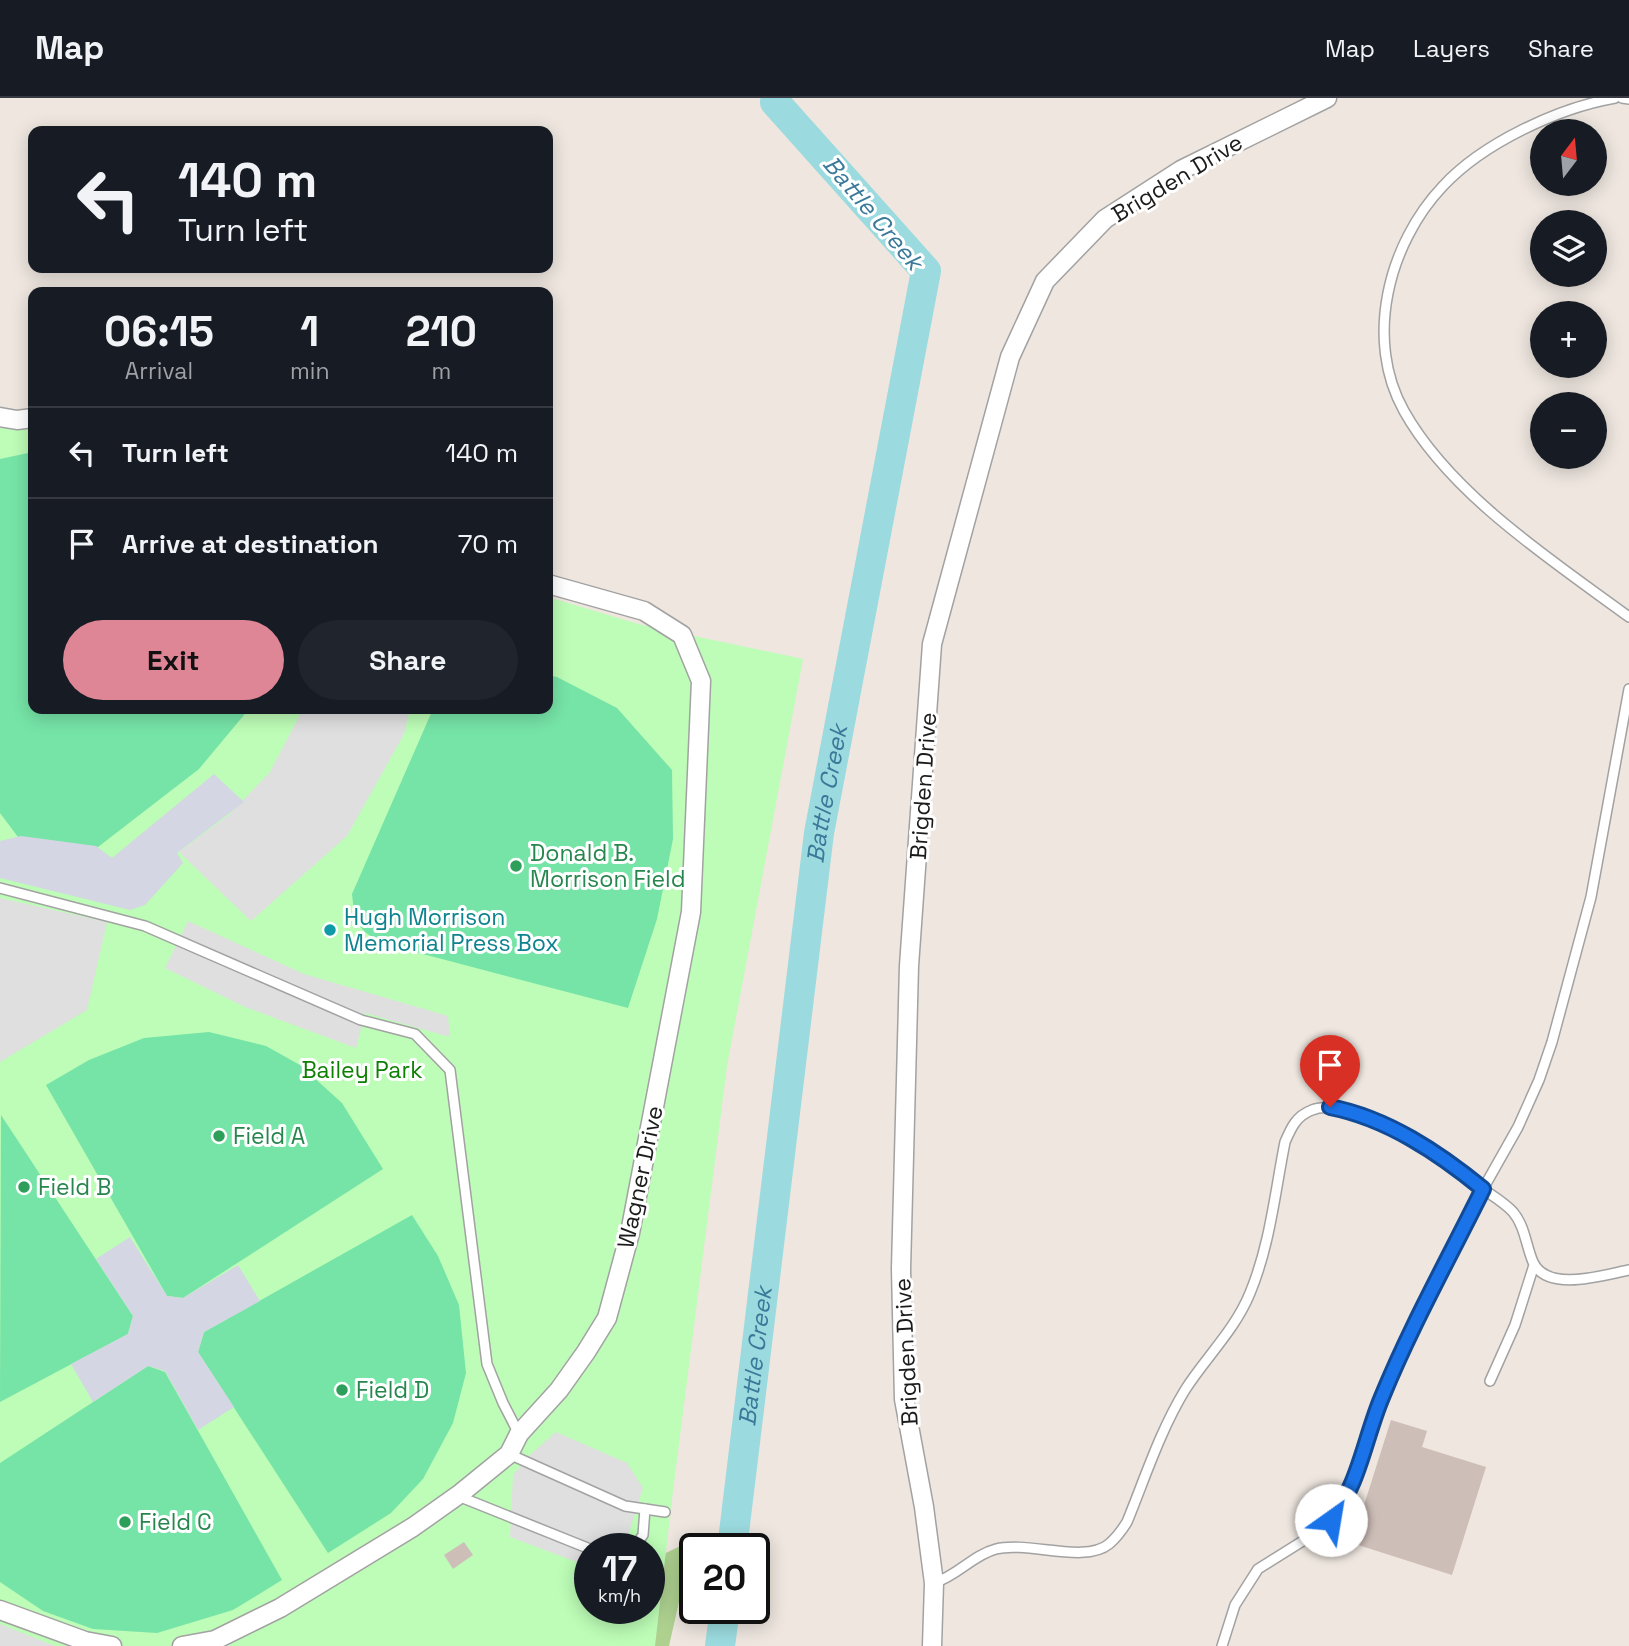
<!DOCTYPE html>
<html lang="en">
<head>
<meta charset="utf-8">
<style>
	:root { --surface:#171b24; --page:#20242c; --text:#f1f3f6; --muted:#9ea1a6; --line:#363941; --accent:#de8696 }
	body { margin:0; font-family:"Space Grotesk",sans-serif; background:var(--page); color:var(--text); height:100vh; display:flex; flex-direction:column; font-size:26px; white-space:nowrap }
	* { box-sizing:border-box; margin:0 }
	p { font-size:23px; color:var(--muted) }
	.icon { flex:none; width:38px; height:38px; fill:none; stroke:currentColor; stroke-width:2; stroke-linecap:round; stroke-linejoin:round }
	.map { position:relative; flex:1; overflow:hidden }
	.side { position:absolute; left:28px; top:189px; width:525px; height:427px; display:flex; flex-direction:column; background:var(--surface); border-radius:14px; box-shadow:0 4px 18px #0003 }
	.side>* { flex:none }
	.banner { position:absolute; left:28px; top:28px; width:525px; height:147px; border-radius:14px; box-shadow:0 4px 18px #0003; background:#171b24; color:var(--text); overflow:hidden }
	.needle { width:46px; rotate:16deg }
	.buttons { position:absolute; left:1530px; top:21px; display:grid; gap:14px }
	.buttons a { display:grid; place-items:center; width:77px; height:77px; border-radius:50%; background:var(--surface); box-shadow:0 4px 18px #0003; font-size:35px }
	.speed { position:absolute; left:574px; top:1435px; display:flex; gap:14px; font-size:35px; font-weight:700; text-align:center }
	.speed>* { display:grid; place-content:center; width:91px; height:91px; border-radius:50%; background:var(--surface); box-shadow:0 4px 18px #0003; line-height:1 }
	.speed small { font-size:18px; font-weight:400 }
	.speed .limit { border:4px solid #111; border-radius:10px; background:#fff; color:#111 }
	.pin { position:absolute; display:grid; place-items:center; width:60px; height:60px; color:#fff; margin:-72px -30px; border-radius:50% 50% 50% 0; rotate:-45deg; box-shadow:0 0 7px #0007 }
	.pin .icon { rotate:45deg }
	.me { position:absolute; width:77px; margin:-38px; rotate:32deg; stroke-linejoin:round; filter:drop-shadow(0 0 5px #0008) }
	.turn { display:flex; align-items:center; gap:24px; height:147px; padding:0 35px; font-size:32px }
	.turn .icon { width:91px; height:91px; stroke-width:2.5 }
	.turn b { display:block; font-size:49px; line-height:60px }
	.eta { display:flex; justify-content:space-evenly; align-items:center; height:119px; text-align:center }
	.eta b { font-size:42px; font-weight:600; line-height:49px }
	.primary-button { display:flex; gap:14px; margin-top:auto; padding:14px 35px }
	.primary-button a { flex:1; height:80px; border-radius:42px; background:var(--accent); color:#111; font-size:28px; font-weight:600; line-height:80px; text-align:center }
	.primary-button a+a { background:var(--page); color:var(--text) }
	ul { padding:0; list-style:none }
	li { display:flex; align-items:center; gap:21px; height:91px; padding:0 35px; border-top:2px solid var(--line) }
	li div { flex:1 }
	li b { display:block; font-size:26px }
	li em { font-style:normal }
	header { display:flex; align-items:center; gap:42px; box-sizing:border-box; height:98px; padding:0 35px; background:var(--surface); border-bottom:2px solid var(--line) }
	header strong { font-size:33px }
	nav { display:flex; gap:38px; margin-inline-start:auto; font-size:24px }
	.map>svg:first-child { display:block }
</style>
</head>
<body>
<header>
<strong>Map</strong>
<nav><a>Map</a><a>Layers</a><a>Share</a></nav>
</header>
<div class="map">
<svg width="1629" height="1548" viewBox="0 0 1629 1548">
	<rect width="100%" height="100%" fill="#eee6df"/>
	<path fill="#aed190" d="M693,1442L669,1548H584L649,1510V1463Z"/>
	<path fill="#bdfdb7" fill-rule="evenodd" d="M0,327L33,330V611H548V499L642,527L803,561L727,968L673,1393L655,1548H0ZM590,1451H649V1510H590Z"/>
	<g fill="#76e4a7">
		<path d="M33,354V611H249L199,671L98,749L18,739L0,715V361Z"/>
		<path d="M548,577L557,579L617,610L672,672L673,741L657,821L628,910L385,846C357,832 355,826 352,796L433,611H548Z"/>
		<path d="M209,934L266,948L300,967L342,1005L383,1071L183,1200L167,1198L46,987L89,962L144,940Z"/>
		<path d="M1,1017L133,1218L128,1236L0,1304Z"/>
		<path d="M412,1117L438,1158L459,1207L466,1275L453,1325L423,1381L391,1415L328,1455L198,1254L204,1234Z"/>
		<path d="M148,1268L165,1274L282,1482L233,1512L157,1535L93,1531L43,1513L0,1484V1365Z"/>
	</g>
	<g fill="#dfdfdf">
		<path d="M303,611H410L404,636L347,738L251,823L179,754L230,716L270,674Z"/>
		<path d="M0,800L107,824L87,912L0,964Z"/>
		<path d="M188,823L304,876L448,918L450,939L365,915L356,950L245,909L165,870Z"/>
		<path d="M556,1334L627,1365L643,1390L624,1451H590V1469L510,1439L513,1377L530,1357Z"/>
		<path d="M0,1526L55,1548H0Z"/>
	</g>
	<g fill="#d4d6e3">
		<path d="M214,676L244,704L177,755L183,765L145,807L130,812L0,780V743L21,738L96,748L112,760Z"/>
		<path d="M130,1139L167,1198L183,1200L238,1167L260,1203L204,1234L198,1254L234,1309L198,1332L165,1273L148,1268L93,1304L71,1266L128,1236L133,1218L96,1161Z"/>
	</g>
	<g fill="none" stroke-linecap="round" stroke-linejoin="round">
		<g stroke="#9bdbdf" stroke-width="30">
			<path id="s1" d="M732,1451L819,735L926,173L775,4L776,0"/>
			<path d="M720,1548L725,1510"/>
		</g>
	</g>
	<g fill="#cebeb8">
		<path d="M332,825L336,835L328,838L324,828Z"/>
		<path d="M1391,1322L1427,1333L1422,1349L1486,1369L1452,1477L1352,1445Z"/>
		<path d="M464,1444L473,1457L453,1471L444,1457Z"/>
	</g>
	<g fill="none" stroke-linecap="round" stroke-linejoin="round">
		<g stroke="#a2a2a2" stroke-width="12">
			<g id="lane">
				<path d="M1615,0C1558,10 1483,45 1443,88C1388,146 1364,242 1404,313C1451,397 1553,463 1629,519"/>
				<path d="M1622,0L1629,1"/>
				<path d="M1629,591L1591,799L1552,944L1539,982L1518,1029L1483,1091C1493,1098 1505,1105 1513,1114C1525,1128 1526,1148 1533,1164C1547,1195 1604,1177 1629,1172"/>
				<path d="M0,790L145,828L361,922L415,936L450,972L487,1266L503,1305L519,1336"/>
				<path d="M1490,1283L1515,1227L1534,1167"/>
				<path d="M509,1356L625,1408L665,1414"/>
				<path d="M458,1398L590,1451"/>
				<path d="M633,1451L643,1437L645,1411"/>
				<path d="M934,1485C957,1478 973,1457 996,1451C1028,1443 1085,1466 1109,1446C1116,1440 1122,1432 1127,1424C1145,1380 1160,1333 1185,1292C1206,1259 1235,1232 1250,1195C1270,1147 1275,1094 1285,1044C1291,1030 1296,1018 1312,1012C1342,999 1423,1045 1449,1064C1461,1072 1472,1082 1483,1091L1383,1296L1349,1393L1338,1413L1322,1431L1258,1471L1235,1507L1222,1548"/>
			</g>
		</g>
		<g stroke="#a2a2a2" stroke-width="21">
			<g id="street">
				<path d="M0,319L17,322L33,320"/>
				<path d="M0,1512L85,1543L112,1548"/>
				<path d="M182,1548L215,1542L280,1510L413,1429L461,1395L509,1356L519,1336L559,1292L586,1254L607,1220L630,1135L691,814L701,583L682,537L644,513L548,486"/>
				<path d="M932,1548L934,1485L924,1409L904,1301L901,1171L909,868L932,546L1010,259L1045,183L1105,121L1181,72L1327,0"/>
			</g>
		</g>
		<use href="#lane" stroke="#fff" stroke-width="9"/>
		<use href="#street" stroke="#fff" stroke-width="18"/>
	</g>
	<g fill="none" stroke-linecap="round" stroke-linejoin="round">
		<g stroke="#114b97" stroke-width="18">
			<path id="route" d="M1330,1009C1387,1020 1439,1055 1483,1091C1449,1160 1411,1228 1382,1299C1365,1339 1359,1387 1331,1422"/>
		</g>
		<use href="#route" stroke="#1a73e8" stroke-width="12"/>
	</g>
	<g fill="#2e9e5b" stroke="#fff" stroke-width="2.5">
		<circle cx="516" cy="768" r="7"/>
		<circle cx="219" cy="1038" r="7"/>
		<circle cx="24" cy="1089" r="7"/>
		<circle cx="342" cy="1292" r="7"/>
		<circle cx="125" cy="1424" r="7"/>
	</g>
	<circle fill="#0f9aa8" stroke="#fff" stroke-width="2.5" cx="330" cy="832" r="7"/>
	<g text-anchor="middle" stroke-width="6" stroke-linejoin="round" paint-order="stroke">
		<g font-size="23" fill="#1b1b1b" stroke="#fff">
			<text transform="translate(1177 80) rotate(-31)" y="8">Brigden Drive</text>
			<text transform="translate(923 688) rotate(-86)" y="8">Brigden Drive</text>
			<text transform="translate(640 1079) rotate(-78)" y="8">Wagner Drive</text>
			<text transform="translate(906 1254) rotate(-93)" y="8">Brigden Drive</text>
		</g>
		<g font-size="23" fill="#27864d" stroke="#fff" text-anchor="start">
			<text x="530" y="763">Donald B.<tspan x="530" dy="26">Morrison Field</tspan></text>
			<text x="233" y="1046">Field A</text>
			<text x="38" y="1097">Field B</text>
			<text x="356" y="1300">Field D</text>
			<text x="139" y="1432">Field C</text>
		</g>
		<g font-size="23" fill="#0d838f" stroke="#fff" text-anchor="start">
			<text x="344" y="827">Hugh Morrison<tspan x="344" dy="26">Memorial Press Box</tspan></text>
		</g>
		<g font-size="23" fill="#0d7f03" stroke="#fff">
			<text x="362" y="980">Bailey Park</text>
		</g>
		<g font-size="24" font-style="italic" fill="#3a7999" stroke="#fff">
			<text transform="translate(873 115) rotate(50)" y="8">Battle Creek</text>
			<text dy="8" stroke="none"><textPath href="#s1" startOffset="761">Battle Creek</textPath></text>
			<text dy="8" stroke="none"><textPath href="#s1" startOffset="194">Battle Creek</textPath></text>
		</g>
	</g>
</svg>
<div class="buttons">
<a><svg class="needle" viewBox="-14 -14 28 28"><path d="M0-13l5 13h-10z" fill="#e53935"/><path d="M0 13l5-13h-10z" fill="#9ea1a6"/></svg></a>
<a><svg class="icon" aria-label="layers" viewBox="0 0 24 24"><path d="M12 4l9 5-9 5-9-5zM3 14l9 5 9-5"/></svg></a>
<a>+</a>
<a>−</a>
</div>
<div class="speed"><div>17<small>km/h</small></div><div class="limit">20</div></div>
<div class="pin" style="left:1330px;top:1009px;background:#d93025"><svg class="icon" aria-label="arrive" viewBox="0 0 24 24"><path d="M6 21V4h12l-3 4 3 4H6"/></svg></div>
<svg class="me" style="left:1331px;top:1422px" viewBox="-20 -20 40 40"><circle r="19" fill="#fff"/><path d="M0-13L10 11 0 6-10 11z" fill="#1a73e8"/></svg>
<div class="banner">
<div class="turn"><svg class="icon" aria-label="left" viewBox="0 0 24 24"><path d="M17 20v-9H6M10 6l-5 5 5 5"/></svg><div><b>140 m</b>Turn left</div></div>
</div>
<section class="side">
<div class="eta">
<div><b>06:15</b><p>Arrival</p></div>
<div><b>1</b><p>min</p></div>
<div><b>210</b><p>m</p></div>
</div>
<ul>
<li><svg class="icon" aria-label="left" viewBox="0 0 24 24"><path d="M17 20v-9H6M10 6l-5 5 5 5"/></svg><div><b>Turn left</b></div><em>140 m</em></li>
<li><svg class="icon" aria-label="arrive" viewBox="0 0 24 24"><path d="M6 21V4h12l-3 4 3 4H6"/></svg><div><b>Arrive at destination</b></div><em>70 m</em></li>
</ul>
<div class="primary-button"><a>Exit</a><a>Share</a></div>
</section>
</div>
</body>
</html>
